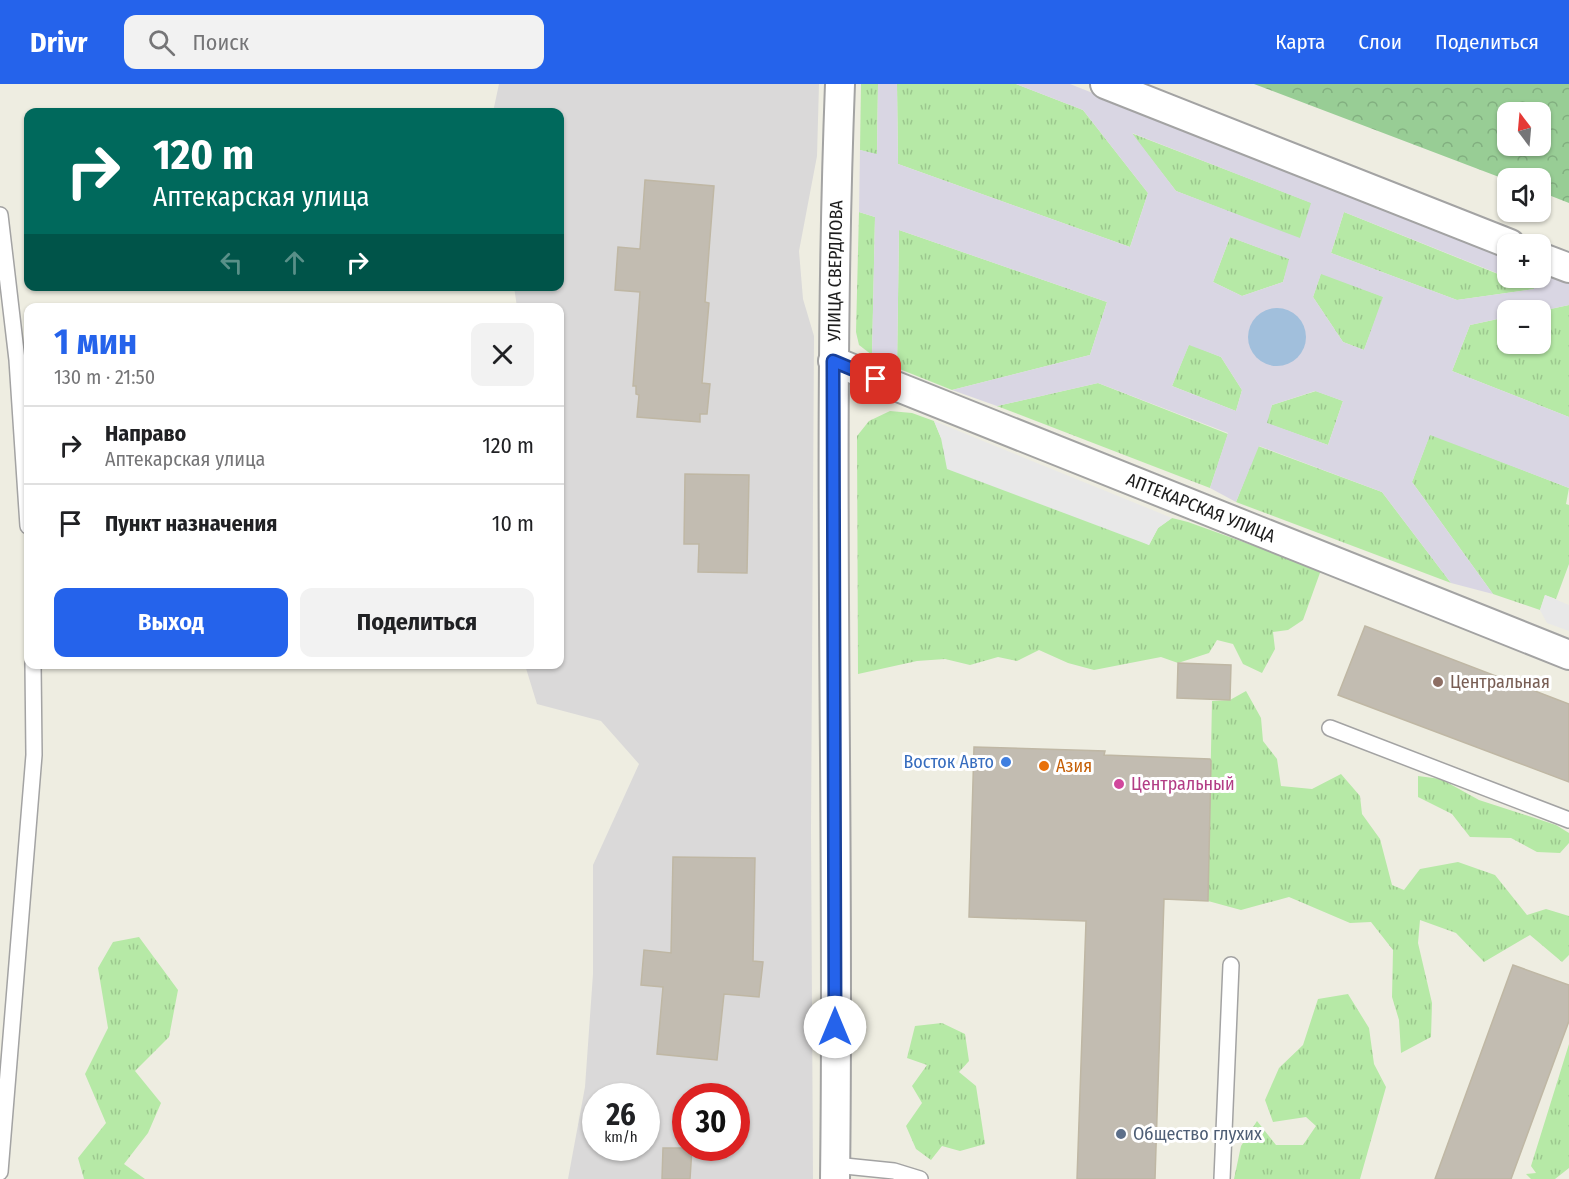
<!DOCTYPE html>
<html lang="ru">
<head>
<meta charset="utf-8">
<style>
	:root { --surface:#fff; --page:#f2f2f2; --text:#202124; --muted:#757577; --line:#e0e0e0; --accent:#2563eb }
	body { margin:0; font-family:"Fira Sans Condensed",sans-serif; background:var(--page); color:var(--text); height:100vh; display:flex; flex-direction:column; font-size:22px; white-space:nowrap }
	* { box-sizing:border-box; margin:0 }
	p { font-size:20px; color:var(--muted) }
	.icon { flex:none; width:33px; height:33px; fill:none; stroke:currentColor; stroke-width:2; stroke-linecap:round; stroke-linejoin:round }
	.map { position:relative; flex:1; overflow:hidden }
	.panel { position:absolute; left:24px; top:219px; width:540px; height:366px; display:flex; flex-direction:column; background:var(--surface); border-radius:12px; box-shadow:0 2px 4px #0004 }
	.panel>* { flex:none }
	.hud { position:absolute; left:24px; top:24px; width:540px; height:183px; border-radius:12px; box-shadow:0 2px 4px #0004; background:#00695c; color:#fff; overflow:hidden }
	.needle { width:39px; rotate:344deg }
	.buttons { position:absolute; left:1497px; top:18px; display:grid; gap:12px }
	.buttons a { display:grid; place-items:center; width:54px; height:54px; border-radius:12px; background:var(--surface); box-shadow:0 2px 4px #0004; font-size:30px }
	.speed { position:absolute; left:582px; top:999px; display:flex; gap:12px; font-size:30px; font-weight:700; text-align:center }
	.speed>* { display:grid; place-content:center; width:78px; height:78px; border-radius:50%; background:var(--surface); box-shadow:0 2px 4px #0004; line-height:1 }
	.speed small { font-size:15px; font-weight:400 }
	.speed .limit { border:9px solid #d22; background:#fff; color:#111 }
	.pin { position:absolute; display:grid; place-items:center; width:51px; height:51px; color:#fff; margin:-26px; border-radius:12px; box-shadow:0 3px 9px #0006 }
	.me { position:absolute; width:66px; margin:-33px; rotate:0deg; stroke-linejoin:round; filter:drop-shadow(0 0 4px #0008) }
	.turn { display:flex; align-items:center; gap:21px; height:126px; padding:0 30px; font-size:27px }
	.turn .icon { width:78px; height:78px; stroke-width:2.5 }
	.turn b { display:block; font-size:42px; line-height:51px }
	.lanes { display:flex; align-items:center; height:57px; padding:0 30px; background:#0003; justify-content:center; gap:30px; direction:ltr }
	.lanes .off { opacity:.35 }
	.round { display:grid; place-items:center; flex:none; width:63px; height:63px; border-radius:12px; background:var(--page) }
	.head { display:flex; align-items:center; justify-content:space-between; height:102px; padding:0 30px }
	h1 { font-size:36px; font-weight:700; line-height:45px; color:var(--accent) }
	.button { display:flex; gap:12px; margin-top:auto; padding:12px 30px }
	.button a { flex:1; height:69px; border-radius:12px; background:var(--accent); color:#fff; font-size:24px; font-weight:700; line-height:69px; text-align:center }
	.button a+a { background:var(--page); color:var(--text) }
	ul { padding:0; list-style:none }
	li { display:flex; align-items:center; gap:18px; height:78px; padding:0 30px; border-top:2px solid var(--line) }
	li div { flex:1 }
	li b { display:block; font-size:22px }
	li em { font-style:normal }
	header { display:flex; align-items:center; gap:36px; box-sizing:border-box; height:84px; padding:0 30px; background:var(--accent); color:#fff }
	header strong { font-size:28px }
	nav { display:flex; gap:33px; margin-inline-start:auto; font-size:21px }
	.search { width:420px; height:54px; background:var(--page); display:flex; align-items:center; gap:15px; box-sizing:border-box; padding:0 21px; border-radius:12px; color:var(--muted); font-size:22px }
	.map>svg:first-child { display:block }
</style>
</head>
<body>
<header>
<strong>Drivr</strong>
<div class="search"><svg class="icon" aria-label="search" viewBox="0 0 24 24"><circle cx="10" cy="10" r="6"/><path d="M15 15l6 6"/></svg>Поиск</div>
<nav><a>Карта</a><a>Слои</a><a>Поделиться</a></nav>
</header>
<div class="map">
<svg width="1569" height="1095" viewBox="0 0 1569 1095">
	<defs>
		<pattern id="grass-tufts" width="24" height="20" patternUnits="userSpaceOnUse" patternTransform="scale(1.5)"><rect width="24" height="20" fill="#b6e9a6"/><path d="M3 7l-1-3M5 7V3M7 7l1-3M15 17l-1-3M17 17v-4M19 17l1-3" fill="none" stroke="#9cc78e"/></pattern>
		<pattern id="forest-crowns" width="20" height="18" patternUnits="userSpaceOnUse" patternTransform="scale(1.5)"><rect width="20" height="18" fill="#98cd95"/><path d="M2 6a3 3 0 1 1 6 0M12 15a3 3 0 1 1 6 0" fill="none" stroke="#82af80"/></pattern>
	</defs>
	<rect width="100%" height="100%" fill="#eeede1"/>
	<path fill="#dad9d9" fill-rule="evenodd" d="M499,0H819L817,72L799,167L803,215L814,252L811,746L813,1095H568L585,1003L593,890V781L639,680L601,637L537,620L525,581L560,580V224L517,223L514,203L560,202V28H493ZM596,1012H646V1064H596ZM686,1012H736V1064H686Z"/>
	<g fill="url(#grass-tufts)">
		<path d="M861,0H878L877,71L860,66Z"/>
		<path d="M897,0H1016L1083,26L1148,109L1130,163L898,80Z"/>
		<path d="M1131,49L1312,119L1300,155L1176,107Z"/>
		<path d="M859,128L875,133L872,271L859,261L856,248Z"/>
		<path d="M1344,128L1535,205L1457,216L1331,169Z"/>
		<path d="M899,146L1107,218L1090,271L952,306L897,284Z"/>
		<path d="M1230,153L1290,175L1283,198L1242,212L1213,198Z"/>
		<path d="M1321,189L1384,213L1364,266L1343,258L1313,213Z"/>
		<path d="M1569,221V333L1452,287L1470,241L1507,233L1508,260H1540L1541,227Z"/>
		<path d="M1189,260L1221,273L1242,306L1236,327L1172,302Z"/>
		<path d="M1098,299L1228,350L1210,404L997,322Z"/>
		<path d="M1316,307L1343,317L1328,361L1266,339L1272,321Z"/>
		<path d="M890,327L912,329L934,337L941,354L1149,461L1158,444L1172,434L1188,438L1321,486L1303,536L1288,546L1273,548L1275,565L1262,589L1243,580L1233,560L1217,556L1209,569L1178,579L1161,573L1094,586L1068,579L1039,566L1017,577L998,573L970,581L945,575L917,577L858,590L857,352L869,337Z"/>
		<path d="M1430,350L1569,404L1566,420L1569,421V480L1556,515L1545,511L1540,526L1493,510L1412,398Z"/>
		<path d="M1258,362L1382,408L1451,499L1236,418Z"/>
		<path d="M1246,607L1261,634L1263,657L1277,675L1281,702L1312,705L1341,690L1360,712L1362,730L1380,755L1392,801L1404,806L1420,785L1458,778L1495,791L1527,831L1546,825L1569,832V871L1562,878L1530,851L1484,878L1456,849L1420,836L1418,859L1432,919L1431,953L1401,969L1399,936L1392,913L1393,866L1371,838L1350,839L1289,813L1241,826L1208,817L1212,617L1230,616Z"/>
		<path d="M1418,692L1441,695L1479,716L1556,741L1569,749V759L1560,769L1537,768L1511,754L1470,753L1452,730L1418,713Z"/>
		<path d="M139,853L178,906L169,953L135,987L161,1019L148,1049L124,1080L145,1095H84L78,1074L106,1039L85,990L108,944L98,884L113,858Z"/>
		<path d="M1348,910L1369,944L1374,980L1386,1003L1360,1095H1234L1241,1062L1257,1037L1276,1061H1303L1316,1042L1306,1033L1273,1038L1265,1016L1279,984L1303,961L1318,915Z"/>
		<path d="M942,939L965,950L969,977L959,988L976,1002L985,1060L960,1067L942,1062L931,1076L916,1065L906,1042L922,1019L912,1002L927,981L907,974L915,942Z"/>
		<path d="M1569,960V1084L1555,1095H1531L1526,1090L1536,1089L1531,1082Z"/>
	</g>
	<path fill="url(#forest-crowns)" fill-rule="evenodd" d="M1254,0H1569V119L1541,108L1540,94L1507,96ZM1508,28H1540V62H1508Z"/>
	<g fill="#e8e8e8">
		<path d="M934,337L1172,434L1158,444L1149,461L947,385L941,354Z"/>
		<path d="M1545,511L1569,521V547L1547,539L1540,526Z"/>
	</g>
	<path fill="#d9d6e3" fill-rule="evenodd" d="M878,0H897L898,80L1130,163L1148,109L1083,26L1016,0H1070L1507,173L1508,194H1540L1541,186L1569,197V221L1541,227L1508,226L1507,233L1470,241L1452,287L1569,333V404L1430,351L1412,398L1493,510L1451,499L1382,408L1259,362L1236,418L1210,404L1228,349L1098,299L997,322L952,306L1090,271L1107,218L899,146L897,284L872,271L875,133L859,128L860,66L877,70ZM1132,49L1311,119L1300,154L1176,107ZM1344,128L1534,204V205L1457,216L1331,169ZM1230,153L1289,175L1283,198L1242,212L1213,198ZM1321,190L1383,213L1364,266L1343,258L1313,213ZM1189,261L1221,273L1242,306L1236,327L1172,302ZM1315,307L1343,317L1328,361L1267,339L1272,321Z"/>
	<circle fill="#a1bfdc" cx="1277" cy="253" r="29"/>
	<g fill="#c2bcb1" stroke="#bfb7a4" stroke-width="1.5">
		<path d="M645,96L714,102L705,218L709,219L702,299L710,300L707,330H700V338L637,333L639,311L636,310V302H633L640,208L615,206L618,163L640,165Z"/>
		<path d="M685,390L749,391L747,489L698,488L699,460H684Z"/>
		<path d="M1365,542L1569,620V698L1338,611Z"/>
		<path d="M1178,579L1231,581L1230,616L1177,614Z"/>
		<path d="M974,663L1105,667L1104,671L1210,675L1211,677L1208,817L1164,815L1155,1095H1077L1086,837L969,833Z"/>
		<path d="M673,773L755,774L753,877L763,878L759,913L724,910L717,976L657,970L663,903L641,901L644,866L671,869Z"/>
		<path d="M1513,881L1569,901V937L1559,964L1511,1095H1435Z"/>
		<path d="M663,1064H692L690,1095H662Z"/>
	</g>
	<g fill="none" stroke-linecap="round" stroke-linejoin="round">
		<g stroke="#a3a3a3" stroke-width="18">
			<g id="lane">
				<path d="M0,131L17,276L28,442"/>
				<path d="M1330,644L1569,736"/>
				<path d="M835,1081L894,1087L920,1095"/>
				<path d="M0,1088L34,671L33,580"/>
				<path d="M1222,1095L1231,881"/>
			</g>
		</g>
		<g stroke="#a3a3a3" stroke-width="32">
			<g id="street">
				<path d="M1105,0L1510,160"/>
				<path d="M1540,173L1569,184"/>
				<path id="s1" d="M833,277L1569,571"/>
				<path id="s2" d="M835,1095C840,730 826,365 840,0"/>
			</g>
		</g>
		<use href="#lane" stroke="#fff" stroke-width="15"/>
		<use href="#street" stroke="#fff" stroke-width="28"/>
	</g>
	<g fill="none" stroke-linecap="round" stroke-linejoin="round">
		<g stroke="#184099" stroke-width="15">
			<path id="route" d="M835,943L833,277L876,295"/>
		</g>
		<use href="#route" stroke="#2563eb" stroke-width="10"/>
	</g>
	<circle fill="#8d6e63" stroke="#fff" stroke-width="2" cx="1438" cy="598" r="6"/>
	<circle fill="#3f7fe0" stroke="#fff" stroke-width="2" cx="1006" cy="678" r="6"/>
	<circle fill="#e8710a" stroke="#fff" stroke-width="2" cx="1044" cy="682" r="6"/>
	<circle fill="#d1479c" stroke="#fff" stroke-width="2" cx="1119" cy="700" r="6"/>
	<circle fill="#5c6f8a" stroke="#fff" stroke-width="2" cx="1121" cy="1050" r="6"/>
	<g text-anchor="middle" stroke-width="6" stroke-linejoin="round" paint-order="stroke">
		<g font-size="18" fill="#1c1c1c" stroke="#fff">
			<text dy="6" stroke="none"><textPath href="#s2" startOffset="908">УЛИЦА СВЕРДЛОВА</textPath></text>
			<text dy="6" stroke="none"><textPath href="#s1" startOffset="396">АПТЕКАРСКАЯ УЛИЦА</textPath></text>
		</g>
		<g font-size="18" fill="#785e54" stroke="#fff" text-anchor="start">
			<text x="1450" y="604">Центральная</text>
		</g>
		<g font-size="18" fill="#366cbe" stroke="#fff" text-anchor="end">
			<text x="994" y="684">Восток Авто</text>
		</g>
		<g font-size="18" fill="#c56008" stroke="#fff" text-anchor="start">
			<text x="1056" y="688">Азия</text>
		</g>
		<g font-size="18" fill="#b23c85" stroke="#fff" text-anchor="start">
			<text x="1131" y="706">Центральный</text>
		</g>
		<g font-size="18" fill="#4e5e75" stroke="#fff" text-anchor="start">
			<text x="1133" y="1056">Общество глухих</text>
		</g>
	</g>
</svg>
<div class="buttons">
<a><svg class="needle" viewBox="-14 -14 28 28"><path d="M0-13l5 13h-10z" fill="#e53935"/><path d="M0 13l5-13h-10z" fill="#757577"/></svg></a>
<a><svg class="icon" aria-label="sound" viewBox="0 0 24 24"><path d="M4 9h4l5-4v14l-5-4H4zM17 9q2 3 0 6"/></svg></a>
<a>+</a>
<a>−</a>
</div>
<div class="speed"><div>26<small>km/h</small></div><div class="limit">30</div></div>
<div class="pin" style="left:876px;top:295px;background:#d93025"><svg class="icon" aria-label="arrive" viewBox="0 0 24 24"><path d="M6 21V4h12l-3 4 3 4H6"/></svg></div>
<svg class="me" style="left:835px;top:943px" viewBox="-20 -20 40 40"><circle r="19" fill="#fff"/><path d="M0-13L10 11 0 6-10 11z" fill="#2563eb"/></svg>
<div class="hud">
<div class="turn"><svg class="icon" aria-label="right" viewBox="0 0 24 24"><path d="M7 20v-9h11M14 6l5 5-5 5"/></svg><div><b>120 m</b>Аптекарская улица</div></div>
<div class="lanes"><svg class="icon off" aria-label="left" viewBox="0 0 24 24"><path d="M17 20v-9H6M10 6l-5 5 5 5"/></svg><svg class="icon off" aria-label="ahead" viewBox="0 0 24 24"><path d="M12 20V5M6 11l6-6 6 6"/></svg><svg class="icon" aria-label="right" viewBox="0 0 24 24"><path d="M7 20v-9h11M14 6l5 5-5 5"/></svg></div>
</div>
<section class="panel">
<div class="head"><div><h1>1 мин</h1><p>130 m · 21:50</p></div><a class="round"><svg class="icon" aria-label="close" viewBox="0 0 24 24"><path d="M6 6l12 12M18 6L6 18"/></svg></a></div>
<ul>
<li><svg class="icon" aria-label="right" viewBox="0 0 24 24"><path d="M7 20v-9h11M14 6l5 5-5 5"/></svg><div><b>Направо</b><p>Аптекарская улица</p></div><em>120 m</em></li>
<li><svg class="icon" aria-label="arrive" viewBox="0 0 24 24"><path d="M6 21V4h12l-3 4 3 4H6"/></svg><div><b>Пункт назначения</b></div><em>10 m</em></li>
</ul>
<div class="button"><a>Выход</a><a>Поделиться</a></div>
</section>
</div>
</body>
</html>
